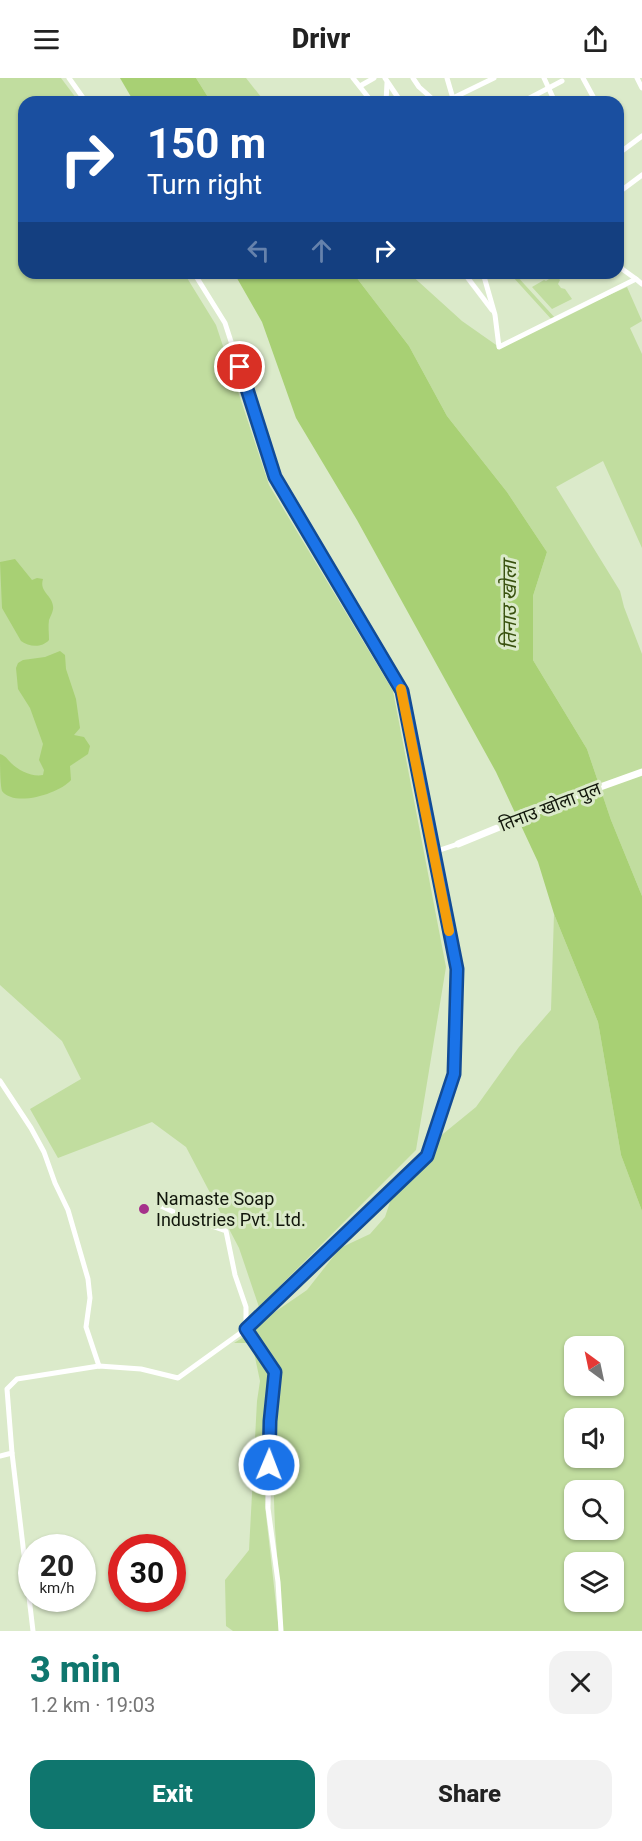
<!DOCTYPE html>
<html lang="en">
<head>
<meta charset="utf-8">
<style>
	:root { --surface:#fff; --page:#f2f2f2; --text:#222; --muted:#767676; --accent:#0f766e }
	body { margin:0; font-family:Roboto,"Noto Sans Devanagari",sans-serif; background:var(--page); color:var(--text); height:100vh; display:flex; flex-direction:column; font-size:22px; white-space:nowrap }
	* { box-sizing:border-box; margin:0 }
	p { font-size:20px; color:var(--muted) }
	.icon { flex:none; width:33px; height:33px; fill:none; stroke:currentColor; stroke-width:2; stroke-linecap:round; stroke-linejoin:round }
	.map { position:relative; height:1553px; overflow:hidden }
	.side { display:flex; flex-direction:column; background:var(--surface); flex:1 }
	.side>* { flex:none }
	.guide { position:absolute; left:18px; top:18px; width:606px; height:183px; border-radius:18px; box-shadow:0 2px 4px #0004; background:#1a4fa0; color:#fff; overflow:hidden }
	.needle { width:39px; rotate:327deg }
	.tools { position:absolute; left:564px; top:1258px; display:grid; gap:12px }
	.tools a { display:grid; place-items:center; width:60px; height:60px; border-radius:12px; background:var(--surface); box-shadow:0 2px 4px #0004; font-size:30px }
	.speed { position:absolute; left:18px; top:1456px; display:flex; gap:12px; font-size:30px; font-weight:700; text-align:center }
	.speed>* { display:grid; place-content:center; width:78px; height:78px; border-radius:50%; background:var(--surface); box-shadow:0 2px 4px #0004; line-height:1 }
	.speed small { font-size:15px; font-weight:400 }
	.speed .limit { border:9px solid #d22; background:#fff; color:#111 }
	.pin { position:absolute; display:grid; place-items:center; width:51px; height:51px; color:#fff; margin:-26px; border:3px solid #fff; border-radius:50%; box-shadow:0 2px 6px #0007 }
	.me { position:absolute; width:66px; margin:-33px; rotate:1deg; stroke-linejoin:round; filter:drop-shadow(0 0 4px #0008) }
	.turn { display:flex; align-items:center; gap:21px; height:126px; padding:0 30px; font-size:27px }
	.turn .icon { width:78px; height:78px; stroke-width:2.5 }
	.turn b { display:block; font-size:42px; line-height:51px }
	.lanes { display:flex; align-items:center; height:57px; padding:0 30px; background:#0003; justify-content:center; gap:30px; direction:ltr }
	.lanes .off { opacity:.35 }
	.round { display:grid; place-items:center; flex:none; width:63px; height:63px; border-radius:18px; background:var(--page) }
	.headline { display:flex; align-items:center; justify-content:space-between; height:102px; padding:0 30px }
	h1 { font-size:36px; font-weight:800; line-height:45px; color:var(--accent) }
	.cta { display:flex; gap:12px; margin-top:auto; padding:12px 30px }
	.cta a { flex:1; height:69px; border-radius:18px; background:var(--accent); color:#fff; font-size:24px; font-weight:800; line-height:69px; text-align:center }
	.cta a+a { background:var(--page); color:var(--text) }
	header { display:flex; justify-content:space-between; align-items:center; height:78px; padding:0 30px; background:var(--surface); font-size:27px; font-weight:800 }
	.map>svg:first-child { display:block }
</style>
</head>
<body>
<header><svg class="icon" aria-label="menu" viewBox="0 0 24 24"><path d="M4 6h16M4 12h16M4 18h16"/></svg>Drivr<svg class="icon" aria-label="share" viewBox="0 0 24 24"><path d="M12 15V3M7 8l5-5 5 5M5 13v7h14v-7"/></svg></header>
<div class="map">
<svg width="642" height="1553" viewBox="0 0 642 1553">
	<rect width="100%" height="100%" fill="#dbeaca"/>
	<g fill="#c1dd9f" fill-rule="evenodd">
		<path d="M0,0H61L79,24H24V195H184L216,247L269,407L393,613L446,889L416,1072L259,1229L239,1170L186,1069L152,1044L58,1080L30,1031L81,1001L62,963L0,907Z"/>
		<path d="M196,0H246L265,24H211Z"/>
		<path d="M353,195H409L462,243L499,269L552,242L512,198L515,196L556,241L627,209L642,243L630,250L642,276V470L603,383L556,409L620,513L624,529L642,576V818L611,742L587,671L533,582V518L547,474L507,414L447,338L409,268Z"/>
		<path d="M552,195H555L560,202L558,206L561,210L565,211L572,221L552,231L532,209L544,202L546,203L552,199L550,196Z"/>
		<path d="M554,836L598,944L621,1077L642,1133V1553H283L275,1450L272,1368L273,1333L280,1294L253,1249L307,1212L340,1170L370,1156L385,1139L393,1115L438,1060L476,1029L519,969L551,932ZM574,1269H614V1308H574ZM574,1341H614V1380H574ZM574,1413H614V1452H574ZM574,1485H614V1524H574Z"/>
		<path d="M247,1257L255,1271L266,1283L270,1296L265,1341V1428L279,1553H233L226,1548L225,1502L249,1472L257,1323L260,1303L252,1265H234Z"/>
	</g>
	<g fill="#a8d074">
		<path d="M120,0H196L211,24H134Z"/>
		<path d="M234,195H353L409,268L447,338L507,414L547,474L533,518V582L587,671L611,742L642,818V1133L621,1077L598,944L554,836L538,784L496,694L357,442L296,340L262,244Z"/>
		<path d="M15,481L32,502L37,500L43,501C39,514 52,517 53,528C54,532 51,537 49,542C48,548 49,555 49,562C42,570 29,569 21,563L2,530L0,484Z"/>
		<path d="M60,573L65,577L66,591L76,621L80,650L74,657L84,659L90,668L88,676L70,688L71,702C60,715 15,730 2,713C0,707 0,684 0,676C6,678 7,681 11,685C19,693 32,699 43,697L44,692L39,682L43,666L30,630L18,611L16,590L18,585L23,582L45,579Z"/>
	</g>
	<g fill="none" stroke-linecap="round" stroke-linejoin="round">
		<g stroke="#fff" stroke-width="5">
			<path d="M69,0L86,24"/>
			<path d="M353,0L368,19V24"/>
			<path d="M385,0L401,24"/>
			<path d="M413,0L419,9L436,24"/>
			<path d="M447,0L454,24"/>
			<path d="M544,0L555,24"/>
			<path d="M583,0L596,24"/>
			<path d="M637,0L642,10"/>
			<path d="M360,8L374,0"/>
			<path d="M453,20L494,0"/>
			<path d="M386,24L387,5"/>
			<path d="M522,24L562,3"/>
			<path d="M618,76L642,58"/>
			<path d="M618,115L642,97"/>
			<path d="M618,188L636,201"/>
			<path d="M464,195L492,232"/>
			<path d="M483,195L495,237L499,269L636,201L642,206"/>
			<path d="M434,774L458,766"/>
			<path d="M0,1003L31,1050L44,1074L55,1105L68,1132L88,1201L90,1220L86,1249L99,1288"/>
			<path d="M157,1126L180,1137L226,1153L235,1197L246,1229V1251L275,1294L270,1343L268,1430L278,1504L281,1553"/>
			<path d="M12,1375L33,1553"/>
			<path d="M0,1378L12,1375L7,1311L17,1301L99,1288L141,1291L178,1300L246,1251L427,1078L454,996L457,891L402,613L275,399L225,245L194,195"/>
		</g>
		<path stroke="#fff" stroke-width="7" d="M458,766L578,717L642,694"/>
	</g>
	<g fill="none" stroke-linecap="round" stroke-linejoin="round">
		<g stroke="#114b97" stroke-width="15">
			<path id="route" d="M240,289L275,399L402,613L457,891L454,996L427,1078L246,1251L275,1294L270,1343L269,1387"/>
		</g>
		<use href="#route" stroke="#1a73e8" stroke-width="10"/>
		<path stroke="#f59e0b" stroke-width="10" d="M401,611L449,853"/>
	</g>
	<circle fill="#a5318b" stroke="#dbeaca" stroke-width="2" cx="144" cy="1131" r="6"/>
	<g text-anchor="middle" stroke-width="6" stroke-linejoin="round" paint-order="stroke">
		<g font-size="18" fill="#11160b" stroke="#dbeaca">
			<text transform="translate(550 729) rotate(-21)" y="6">तिनाउ खोला पुल</text>
		</g>
		<g font-size="18" fill="#11160b" stroke="#dbeaca" text-anchor="start">
			<text x="156" y="1127">Namaste Soap<tspan x="156" dy="21">Industries Pvt. Ltd.</tspan></text>
		</g>
		<g font-size="20" font-style="italic" fill="#39510f" stroke="#dbeaca">
			<text transform="translate(509 527) rotate(-90)" y="7">तिनाउ खोला</text>
		</g>
	</g>
</svg>
<div class="tools">
<a><svg class="needle" viewBox="-14 -14 28 28"><path d="M0-13l5 13h-10z" fill="#e53935"/><path d="M0 13l5-13h-10z" fill="#767676"/></svg></a>
<a><svg class="icon" aria-label="sound" viewBox="0 0 24 24"><path d="M4 9h4l5-4v14l-5-4H4zM17 9q2 3 0 6"/></svg></a>
<a><svg class="icon" aria-label="search" viewBox="0 0 24 24"><circle cx="10" cy="10" r="6"/><path d="M15 15l6 6"/></svg></a>
<a><svg class="icon" aria-label="layers" viewBox="0 0 24 24"><path d="M12 4l9 5-9 5-9-5zM3 14l9 5 9-5"/></svg></a>
</div>
<div class="speed"><div>20<small>km/h</small></div><div class="limit">30</div></div>
<div class="pin" style="left:240px;top:289px;background:#d93025"><svg class="icon" aria-label="arrive" viewBox="0 0 24 24"><path d="M6 21V4h12l-3 4 3 4H6"/></svg></div>
<svg class="me" style="left:269px;top:1387px" viewBox="-20 -20 40 40"><circle r="17" fill="#1a73e8" stroke="#fff" stroke-width="3"/><path d="M0-11L8 9 0 5-8 9z" fill="#fff"/></svg>
<div class="guide">
<div class="turn"><svg class="icon" aria-label="right" viewBox="0 0 24 24"><path d="M7 20v-9h11M14 6l5 5-5 5"/></svg><div><b>150 m</b>Turn right</div></div>
<div class="lanes"><svg class="icon off" aria-label="left" viewBox="0 0 24 24"><path d="M17 20v-9H6M10 6l-5 5 5 5"/></svg><svg class="icon off" aria-label="ahead" viewBox="0 0 24 24"><path d="M12 20V5M6 11l6-6 6 6"/></svg><svg class="icon" aria-label="right" viewBox="0 0 24 24"><path d="M7 20v-9h11M14 6l5 5-5 5"/></svg></div>
</div>
</div>
<section class="side">
<div class="headline"><div><h1>3 min</h1><p>1.2 km · 19:03</p></div><a class="round"><svg class="icon" aria-label="close" viewBox="0 0 24 24"><path d="M6 6l12 12M18 6L6 18"/></svg></a></div>
<div class="cta"><a>Exit</a><a>Share</a></div>
</section>
</body>
</html>
